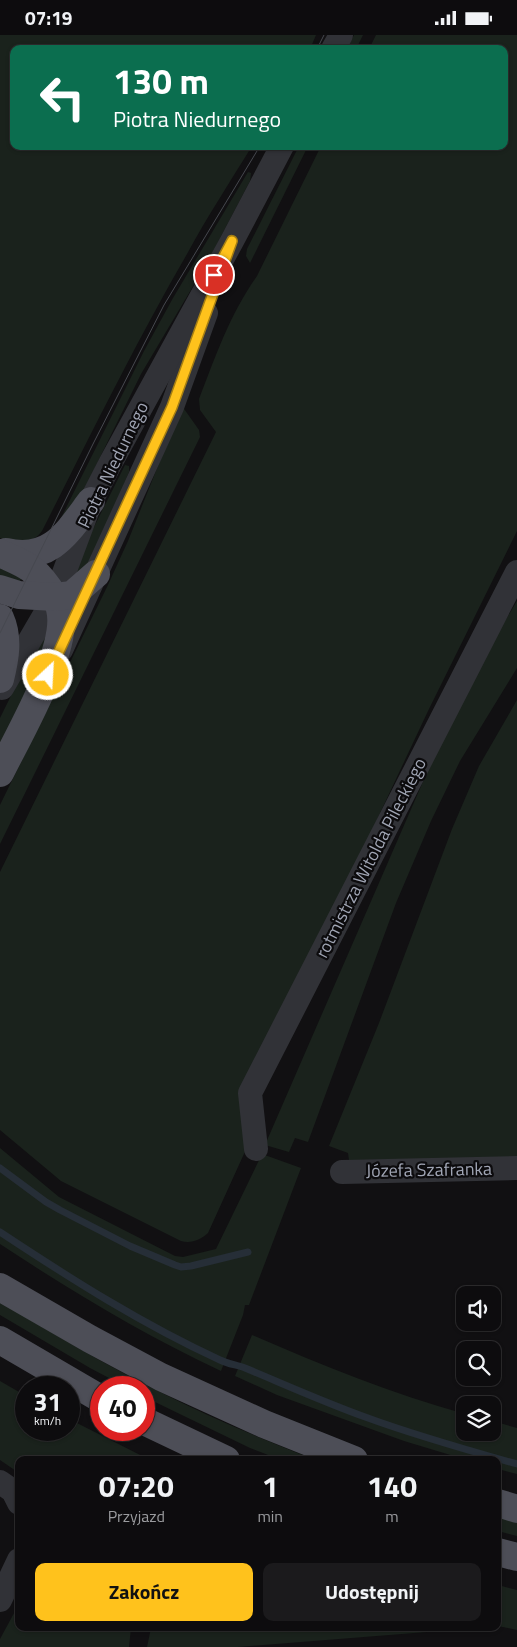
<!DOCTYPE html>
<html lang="pl">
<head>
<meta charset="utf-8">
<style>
	:root { --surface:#0d0c0e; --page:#1b1a1c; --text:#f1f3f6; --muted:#9a9b9e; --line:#2d2c2e; --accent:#ffc21c }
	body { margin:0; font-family:"Titillium Web",sans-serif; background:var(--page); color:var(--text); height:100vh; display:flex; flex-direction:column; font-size:19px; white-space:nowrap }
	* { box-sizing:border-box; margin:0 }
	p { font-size:16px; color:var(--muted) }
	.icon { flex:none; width:28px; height:28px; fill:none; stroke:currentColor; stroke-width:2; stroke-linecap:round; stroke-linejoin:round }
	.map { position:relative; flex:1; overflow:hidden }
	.details { position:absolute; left:15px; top:1421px; width:486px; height:175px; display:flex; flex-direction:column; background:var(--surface); border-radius:10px; box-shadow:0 1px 4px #0004,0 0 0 1px var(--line) }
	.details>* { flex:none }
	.guide { position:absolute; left:10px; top:10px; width:498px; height:105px; border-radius:10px; box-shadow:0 1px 4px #0004,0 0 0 1px var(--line); background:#0b6e4f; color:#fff; overflow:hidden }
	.buttons { position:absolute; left:456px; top:1251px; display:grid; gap:10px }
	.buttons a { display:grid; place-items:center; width:45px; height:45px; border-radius:10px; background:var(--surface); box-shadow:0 1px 4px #0004,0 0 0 1px var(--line); font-size:25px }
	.speed { position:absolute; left:15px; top:1341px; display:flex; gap:10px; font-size:25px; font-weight:700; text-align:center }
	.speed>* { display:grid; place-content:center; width:65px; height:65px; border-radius:50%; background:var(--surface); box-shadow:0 1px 4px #0004,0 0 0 1px var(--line); line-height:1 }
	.speed small { font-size:12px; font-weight:400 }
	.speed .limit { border:8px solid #d22; background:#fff; color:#111 }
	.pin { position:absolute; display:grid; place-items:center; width:42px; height:42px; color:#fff; margin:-21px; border:2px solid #fff; border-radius:50%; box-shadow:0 1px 5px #0007 }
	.me { position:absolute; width:55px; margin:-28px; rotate:25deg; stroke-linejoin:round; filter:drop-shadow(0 0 4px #0008) }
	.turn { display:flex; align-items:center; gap:18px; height:105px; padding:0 20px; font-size:22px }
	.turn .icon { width:65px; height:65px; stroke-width:2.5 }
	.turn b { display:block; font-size:35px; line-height:42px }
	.eta { display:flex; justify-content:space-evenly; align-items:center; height:85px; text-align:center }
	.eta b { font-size:30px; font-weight:700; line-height:35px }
	.primary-button { display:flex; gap:10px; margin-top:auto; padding:10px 20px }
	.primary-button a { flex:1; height:58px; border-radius:10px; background:var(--accent); color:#111; font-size:20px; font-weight:700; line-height:58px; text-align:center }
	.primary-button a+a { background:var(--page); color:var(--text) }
	.status { display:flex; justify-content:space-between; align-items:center; height:35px; padding:0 25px; background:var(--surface); direction:ltr }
	.status svg { height:14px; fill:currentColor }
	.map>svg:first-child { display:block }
</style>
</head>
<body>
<div class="status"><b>07:19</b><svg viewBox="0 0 49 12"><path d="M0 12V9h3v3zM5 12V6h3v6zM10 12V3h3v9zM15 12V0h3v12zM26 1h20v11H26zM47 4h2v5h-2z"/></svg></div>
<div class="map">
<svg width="517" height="1612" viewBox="0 0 517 1612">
	<rect width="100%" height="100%" fill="#111012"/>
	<g fill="#1a221c">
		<path d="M0,0H316L310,14H14V111H252C230,147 207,182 187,219C135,309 89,403 42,496C32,510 15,509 0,503Z"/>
		<path d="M354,0H363L356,14H347Z"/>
		<path d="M376,0H517V496L428,676L317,912L245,1056L248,1110L208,1198C200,1205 191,1209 181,1206L61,1146L0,1095V837L216,397L200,375L199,364C216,320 230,279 257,241L321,111H504V14H369Z"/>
		<path d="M299,111H308L250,228L246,221L247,214Z"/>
		<path d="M248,137L251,138L250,146L208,226L141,339L71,481L60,485L144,316L173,263Z"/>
		<path d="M182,371L199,395L200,402L0,809V770L107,552L128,506Z"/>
		<path d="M125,430L129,431V437L91,528L68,544Z"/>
		<path d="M0,528L23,540L17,552L0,543Z"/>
		<path d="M517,566V633L460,726L431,786L396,868L308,1107L295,1103L289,1117L265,1110L462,657Z"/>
		<path d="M50,582L54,597L0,712V683Z"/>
		<path d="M517,665V1123L349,1125L348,1118L329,1111L379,988L452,794L479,731Z"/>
		<path d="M0,1113L59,1162L175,1221L183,1222L216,1214L262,1119L301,1133L249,1270H245L243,1280L221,1336C144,1300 71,1256 0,1209Z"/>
		<path d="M0,1267C52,1298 104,1329 158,1356C209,1382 262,1404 315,1425H281L250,1413L155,1367L144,1362V1352H126L90,1333L0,1280Z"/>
		<path d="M252,1300C321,1330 392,1359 465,1379V1398H492L493,1386L517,1393V1439L498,1434V1425H467L404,1406L277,1360L235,1341Z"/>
		<path d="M0,1346L26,1361V1395H69V1384L150,1425H19V1438L0,1425Z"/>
		<path d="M498,1482L517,1488V1501L498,1496Z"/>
		<path d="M498,1550L517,1555V1595L498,1591Z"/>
		<path d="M19,1569V1592L131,1593L129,1612H0V1604Z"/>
		<path d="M151,1593V1592L477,1593L238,1612H147Z"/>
	</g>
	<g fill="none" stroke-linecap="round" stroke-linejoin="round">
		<g stroke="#262e37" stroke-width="7">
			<path d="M0,1133L46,1167L60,1175L130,1211L175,1230L181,1232L191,1231L248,1217"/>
			<path d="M0,1197C71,1244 142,1289 220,1325C228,1329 237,1330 245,1333C286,1350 326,1368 368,1383C417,1401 467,1415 517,1429"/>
		</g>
		<g stroke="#313237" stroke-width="24">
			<path d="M333,14L341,0"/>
			<path d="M61,615L172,372L206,278"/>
			<path d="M2,653L55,562L91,466L111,427L232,206L282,111"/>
			<path d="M256,1114L250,1058L517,537"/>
			<path d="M342,1137L517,1133"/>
			<path d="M0,1447L13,1456L19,1468"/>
			<path d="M0,1565L19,1525"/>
		</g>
		<g stroke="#4d4e57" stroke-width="28">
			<path d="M6,517C51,527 67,498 91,466"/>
			<path d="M0,518C10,523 22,527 31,534C40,540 58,564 60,574C70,613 18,701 0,738"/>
			<path d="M0,554L19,560L55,562L72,560L96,539"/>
			<path d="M0,583C9,603 5,624 0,644"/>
			<path d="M0,1252L90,1304L161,1342L264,1389L354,1425"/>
			<path d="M0,1305L101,1364"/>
			<path d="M144,1386L226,1425"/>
			<path d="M498,1468L517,1474"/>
			<path d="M498,1517L517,1522"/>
		</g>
		<g stroke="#46484f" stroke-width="1">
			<path d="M317,14L324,0"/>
			<path d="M0,598L93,409L164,270L260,111"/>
		</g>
	</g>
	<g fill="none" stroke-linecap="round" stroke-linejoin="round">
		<g stroke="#a67e12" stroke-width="12">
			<path id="route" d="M48,640L172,372L232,206L214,240"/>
		</g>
		<use href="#route" stroke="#ffc21c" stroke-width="9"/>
	</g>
	<g text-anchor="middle" stroke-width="4.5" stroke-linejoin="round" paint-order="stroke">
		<g font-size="18" fill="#a0a5b4" stroke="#0c0b0d">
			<text transform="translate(113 430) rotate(-64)" y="6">Piotra Niedurnego</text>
			<text transform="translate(371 823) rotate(-63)" y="6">rotmistrza Witolda Pileckiego</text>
			<text transform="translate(429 1135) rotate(-1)" y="6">Józefa Szafranka</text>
		</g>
	</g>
</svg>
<div class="buttons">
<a><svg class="icon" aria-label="sound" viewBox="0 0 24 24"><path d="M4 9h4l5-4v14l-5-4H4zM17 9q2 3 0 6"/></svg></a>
<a><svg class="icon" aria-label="search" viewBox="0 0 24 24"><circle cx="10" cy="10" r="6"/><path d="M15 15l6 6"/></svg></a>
<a><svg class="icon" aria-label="layers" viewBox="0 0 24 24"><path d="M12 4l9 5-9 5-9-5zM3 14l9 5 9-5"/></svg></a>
</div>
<div class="speed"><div>31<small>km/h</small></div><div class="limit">40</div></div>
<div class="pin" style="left:214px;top:240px;background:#d93025"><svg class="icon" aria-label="arrive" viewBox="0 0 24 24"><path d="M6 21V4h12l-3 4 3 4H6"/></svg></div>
<svg class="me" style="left:48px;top:640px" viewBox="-20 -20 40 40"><circle r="17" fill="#ffc21c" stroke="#fff" stroke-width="3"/><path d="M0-11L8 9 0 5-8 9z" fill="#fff"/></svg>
<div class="guide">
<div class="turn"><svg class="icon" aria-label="left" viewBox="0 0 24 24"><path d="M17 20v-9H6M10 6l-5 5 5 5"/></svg><div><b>130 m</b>Piotra Niedurnego</div></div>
</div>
<section class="details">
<div class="eta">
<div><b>07:20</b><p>Przyjazd</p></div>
<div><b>1</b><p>min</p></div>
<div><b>140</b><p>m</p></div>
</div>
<div class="primary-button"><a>Zakończ</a><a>Udostępnij</a></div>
</section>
</div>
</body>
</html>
